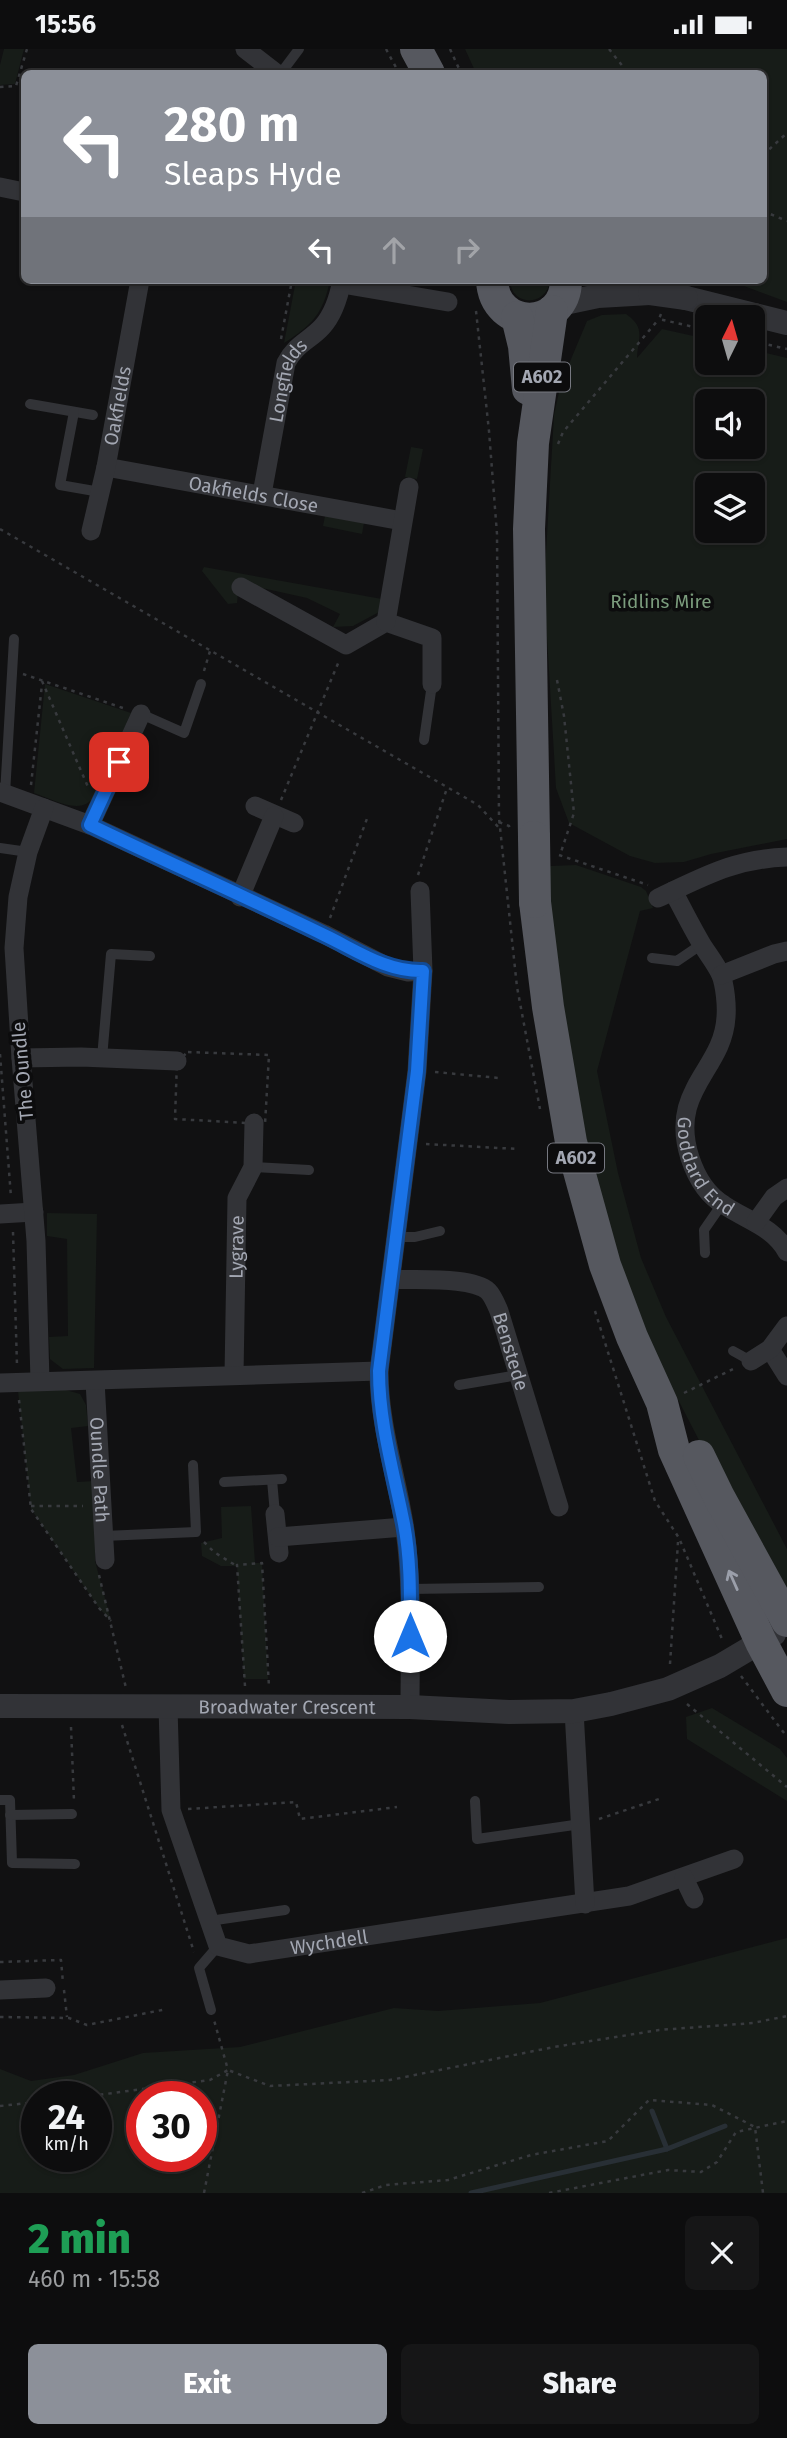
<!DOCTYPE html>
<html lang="en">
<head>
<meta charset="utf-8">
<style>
	:root { --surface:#0d0d0e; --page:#161617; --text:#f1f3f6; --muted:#9a9c9e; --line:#2d2d2e; --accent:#8c9099 }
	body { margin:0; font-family:"Fira Sans",sans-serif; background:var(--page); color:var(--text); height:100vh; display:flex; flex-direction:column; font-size:26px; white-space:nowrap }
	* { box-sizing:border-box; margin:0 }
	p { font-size:23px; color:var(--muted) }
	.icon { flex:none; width:38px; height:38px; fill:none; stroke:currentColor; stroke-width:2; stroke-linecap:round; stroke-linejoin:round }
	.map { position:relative; height:2144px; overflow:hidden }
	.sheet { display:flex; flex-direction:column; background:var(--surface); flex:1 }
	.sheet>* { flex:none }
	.top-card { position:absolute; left:21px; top:21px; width:746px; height:214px; border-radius:10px; box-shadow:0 2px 5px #0004,0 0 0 2px var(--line); background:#8c9099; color:#fff; overflow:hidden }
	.needle { width:46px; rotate:5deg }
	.tools { position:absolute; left:695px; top:256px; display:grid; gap:14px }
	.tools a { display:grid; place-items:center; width:70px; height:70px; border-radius:10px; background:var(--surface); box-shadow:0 2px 5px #0004,0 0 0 2px var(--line); font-size:35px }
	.speed { position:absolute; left:21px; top:2032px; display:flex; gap:14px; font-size:35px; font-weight:700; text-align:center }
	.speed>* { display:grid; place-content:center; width:91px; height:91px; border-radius:50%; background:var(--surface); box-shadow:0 2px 5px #0004,0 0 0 2px var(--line); line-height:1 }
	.speed small { font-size:18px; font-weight:400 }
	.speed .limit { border:10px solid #d22; background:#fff; color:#111 }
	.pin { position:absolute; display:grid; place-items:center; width:60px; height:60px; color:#fff; margin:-30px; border-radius:14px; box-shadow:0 4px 10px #0006 }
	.me { position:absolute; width:77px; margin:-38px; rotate:0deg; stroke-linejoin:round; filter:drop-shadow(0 0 5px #0008) }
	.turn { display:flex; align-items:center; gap:24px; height:147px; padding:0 28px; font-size:32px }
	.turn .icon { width:91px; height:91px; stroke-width:2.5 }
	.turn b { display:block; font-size:49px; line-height:60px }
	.lanes { display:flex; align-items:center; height:66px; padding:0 28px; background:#0003; justify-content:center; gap:35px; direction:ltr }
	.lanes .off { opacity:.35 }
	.round { display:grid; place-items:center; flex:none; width:74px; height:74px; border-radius:10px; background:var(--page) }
	.headline { display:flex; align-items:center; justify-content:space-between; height:119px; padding:0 28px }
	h1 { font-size:42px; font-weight:800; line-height:52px; color:#1e9e55 }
	.primary-button { display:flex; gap:14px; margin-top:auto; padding:14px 28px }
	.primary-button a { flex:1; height:80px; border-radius:10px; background:var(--accent); color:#fff; font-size:28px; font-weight:800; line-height:80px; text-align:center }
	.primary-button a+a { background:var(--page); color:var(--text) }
	.status { display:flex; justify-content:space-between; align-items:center; height:49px; padding:0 35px; background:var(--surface); direction:ltr }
	.status svg { height:19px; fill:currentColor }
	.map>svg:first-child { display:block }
</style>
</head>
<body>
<div class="status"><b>15:56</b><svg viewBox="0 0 49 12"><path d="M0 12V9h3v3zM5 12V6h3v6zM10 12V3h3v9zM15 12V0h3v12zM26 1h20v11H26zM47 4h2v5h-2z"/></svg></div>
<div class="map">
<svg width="787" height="2144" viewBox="0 0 787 2144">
	<rect width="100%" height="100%" fill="#111112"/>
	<g fill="#171c18" fill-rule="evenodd">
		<path d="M4,0H24L15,35L0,36V16Z"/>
		<path d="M465,0H787V253L728,231H763V24H476Z"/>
		<path d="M296,231H330C323,265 312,276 284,294Z"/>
		<path d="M510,231H550V232C546,258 511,258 510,231Z"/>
		<path d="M626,265C646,279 638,288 637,309L662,280L707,290V313H752L753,301L787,309V790L711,805L684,813L655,814L630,807L569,774L556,739L544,538L554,366L561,334L587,272L602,266ZM707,352H752V397H707ZM707,436H752V481H707Z"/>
		<path d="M411,398L423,400L417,430L405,428Z"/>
		<path d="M325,467L364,474L362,485L323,477Z"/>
		<path d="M204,518L382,550L381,562L353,577L333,578L340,565L307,549L239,534L237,554L228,555L202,522Z"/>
		<path d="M45,635L131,664L93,748C82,768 50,749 34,744Z"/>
		<path d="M576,816L641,838L646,842L653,859L640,862L597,1022L618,1124L641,1209L666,1268L787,1500V1562L635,1267L591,1131L542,824L551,817Z"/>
		<path d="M47,1164L97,1165L94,1319L63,1320L50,1310L49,1288L68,1287L67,1190L47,1187Z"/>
		<path d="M66,1341L80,1345L86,1356L88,1377L71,1379L77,1433L95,1432V1512L111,1572L99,1559L31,1460L18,1342Z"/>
		<path d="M251,1457L255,1514H262L268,1630H244L237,1517H221L202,1507L201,1494L222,1489L221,1458Z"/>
		<path d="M712,1659L780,1700L787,1709V1752L687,1690L686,1668Z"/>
		<path d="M787,1889V2144H0V2020L31,2032L74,2026L143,2004L240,1998L394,1959L438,1962L540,1954ZM37,2048H96V2107H37ZM142,2048H201V2107H142Z"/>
	</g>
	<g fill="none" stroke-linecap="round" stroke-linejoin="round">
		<g stroke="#282f35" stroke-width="5">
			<path d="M652,2062L667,2100"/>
			<path d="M471,2144L667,2100L725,2077"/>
		</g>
		<g stroke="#383a3e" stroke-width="2.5" stroke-dasharray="3.5 5" stroke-linecap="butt">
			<path d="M386,0L399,24"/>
			<path d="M450,0L461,24"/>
			<path d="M609,0L628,24"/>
			<path d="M0,38L16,37L27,0"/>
			<path d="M763,106L787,84"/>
			<path d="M763,162L787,172"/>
			<path d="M476,262L489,382L497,485L499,769L517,938L540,1060"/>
			<path d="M661,265L659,270L707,281"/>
			<path d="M281,290L292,231"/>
			<path d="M752,292L787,300"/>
			<path d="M558,395L563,383L659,270"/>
			<path d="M0,480L478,756L500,780"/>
			<path d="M204,622L210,602"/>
			<path d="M23,625L123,659"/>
			<path d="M557,631L564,667L574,764L560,806"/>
			<path d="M42,632L88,738"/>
			<path d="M31,736L42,635"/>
			<path d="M281,751L339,612"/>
			<path d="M499,773L509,777L510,780"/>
			<path d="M559,806L648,836"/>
			<path d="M418,826L447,739"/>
			<path d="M330,869L368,767"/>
			<path d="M188,1003L269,1006L265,1075L175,1070L177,1012Z"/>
			<path d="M0,1005L11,1148"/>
			<path d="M435,1023L499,1029"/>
			<path d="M426,1095L518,1100"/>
			<path d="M13,1183L17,1316"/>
			<path d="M595,1262L655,1452L679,1489L722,1590"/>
			<path d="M684,1344L735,1319"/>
			<path d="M19,1351L31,1460L99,1559L111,1572"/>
			<path d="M31,1457H83"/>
			<path d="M204,1493L214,1503L235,1516"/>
			<path d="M99,1526L126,1639"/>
			<path d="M670,1615L678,1493"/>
			<path d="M741,1627L787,1688"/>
			<path d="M245,1637L237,1516L262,1514L269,1638"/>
			<path d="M687,1655L787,1738"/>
			<path d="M122,1676L194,1903"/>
			<path d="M71,1678L74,1752"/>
			<path d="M188,1760L296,1753L300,1770L397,1758"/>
			<path d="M599,1770L659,1750"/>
			<path d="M0,1913L61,1911L63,1934"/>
			<path d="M64,1941L67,1968"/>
			<path d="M0,1968L69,1969L87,1976L167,1960"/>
			<path d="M83,2048L210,2031L228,2021L214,1971"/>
			<path d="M0,2057L37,2053"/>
			<path d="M204,2144L228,2021L270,2037L390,2031L554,1998L659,1981L753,1974L787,1967"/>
			<path d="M362,2144L386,2136L448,2131L531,2106L608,2092L649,2051L712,2056L755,2078L763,2144"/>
			<path d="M549,2144L668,2121L701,2123L717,2113L736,2083L787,2072"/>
		</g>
		<g stroke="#323337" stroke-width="10">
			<path d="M281,24L299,0"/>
			<path d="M30,355L93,366"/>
			<path d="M74,363L60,436L100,443"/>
			<path d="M141,665L184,684L201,635"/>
			<path d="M424,691L432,635"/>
			<path d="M5,745L14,590"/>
			<path d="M0,799L28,803"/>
			<path d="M652,909L677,912L702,895"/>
			<path d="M102,1009L111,905L150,907"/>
			<path d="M253,1118L309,1121"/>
			<path d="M397,1188H415L440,1182"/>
			<path d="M705,1204L704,1181L722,1155"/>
			<path d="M733,1302L751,1312"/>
			<path d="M459,1336L518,1326"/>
			<path d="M272,1431L275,1465"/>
			<path d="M224,1433L282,1430"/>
			<path d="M104,1487L196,1483L193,1416"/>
			<path d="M410,1540L539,1538"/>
			<path d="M0,1751H10L12,1814L75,1815"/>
			<path d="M475,1752L477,1790L581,1775"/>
			<path d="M10,1766L72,1765"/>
			<path d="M209,1872L285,1861"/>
			<path d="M211,1961L199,1919L218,1897"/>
		</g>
		<g stroke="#323337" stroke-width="19">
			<path d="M245,0L276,24"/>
			<path d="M0,138L24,143"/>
			<path d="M342,235L448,253"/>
			<path id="s1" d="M106,418L402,472"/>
			<path id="s2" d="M262,445L286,314C296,295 309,292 322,278C334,265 339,247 342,231"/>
			<path id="s3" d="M91,482L106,418L140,231"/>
			<path d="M241,538L346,596L386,573L432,589V635"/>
			<path d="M386,573L409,438"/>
			<path d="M0,743L90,776L324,885L388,918L408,923L423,922"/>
			<path d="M255,757L294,774"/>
			<path d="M90,776L141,665"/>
			<path id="s4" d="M673,842C682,859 691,877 701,894C707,904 716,915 721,926C725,937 727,956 726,968C723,1022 668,1040 690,1109C696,1127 707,1146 724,1156C746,1171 774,1178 787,1203"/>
			<path d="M240,848L274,767"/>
			<path d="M658,849C705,827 734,810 787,808"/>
			<path d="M721,926L774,905L787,902"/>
			<path d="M21,1009L81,1008L177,1012"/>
			<path d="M0,1165L34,1163"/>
			<path d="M756,1173L774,1148L787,1139"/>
			<path id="s5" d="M392,1230C415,1232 471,1227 488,1242C493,1247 496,1255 499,1262L559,1458"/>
			<path d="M770,1300L787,1327"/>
			<path d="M751,1312L770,1300L787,1277"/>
			<path id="s6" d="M234,1326L237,1149L253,1118L254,1074"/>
			<path d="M40,1332L36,1192L21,1009L14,899L18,848L28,803L44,759"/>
			<path id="s7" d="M95,1332L105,1511"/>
			<path d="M0,1334L379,1322"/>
			<path d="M275,1465L279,1504"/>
			<path d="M278,1488L404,1478"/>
			<path id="s8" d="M168,1658L171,1761L218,1897L249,1905L629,1847L734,1810"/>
			<path d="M410,1658C410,1599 413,1539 405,1481C397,1427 379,1377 379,1322L417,1022L423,922L420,842"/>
			<path d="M574,1662L585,1855"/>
			<path d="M684,1829L694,1850"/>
			<path d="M0,1941L46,1939"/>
		</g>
		<g stroke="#323337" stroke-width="24">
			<path d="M686,249L787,274"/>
			<path d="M560,255L598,247L650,244"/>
			<path id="s9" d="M0,1657L410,1658L509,1663L574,1662L611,1655L668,1640L720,1617L774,1585"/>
		</g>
		<g stroke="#56585f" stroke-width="32">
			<path d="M416,0L429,24"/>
			<path d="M492,231C494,283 566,282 566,231"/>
			<path d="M517,268L524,297L528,340"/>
			<path d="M534,788L529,480L533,394L552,262"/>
			<path d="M535,853L548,958L571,1093L605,1216L632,1288L662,1354L674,1401L761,1593L787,1642"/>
			<path d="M699,1407L719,1448L787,1572"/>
		</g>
		<path stroke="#323337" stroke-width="24" d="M650,244L686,249"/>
		<path stroke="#56585f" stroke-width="32" d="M534,788L535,853"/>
	</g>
	<defs><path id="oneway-shaft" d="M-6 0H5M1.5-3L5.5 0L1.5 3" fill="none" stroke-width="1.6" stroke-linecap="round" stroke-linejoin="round" transform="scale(1.75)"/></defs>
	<use stroke="#9b9faa" href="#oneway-shaft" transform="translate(733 1531) rotate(-114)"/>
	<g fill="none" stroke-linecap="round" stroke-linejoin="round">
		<g stroke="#114b97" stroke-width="18">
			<path id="route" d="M119,713L90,776C167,813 246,848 324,886C356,901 386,923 423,922L417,1022L379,1322C379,1374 394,1424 404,1475C411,1512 410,1550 410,1587"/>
		</g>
		<use href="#route" stroke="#1a73e8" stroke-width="12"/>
	</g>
	<g text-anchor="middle" stroke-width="7" stroke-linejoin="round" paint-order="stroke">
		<g fill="#0c0c0d" stroke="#767880" stroke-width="2">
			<rect x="514" y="313.5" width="56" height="29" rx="5"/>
			<rect x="548" y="1094.5" width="56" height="29" rx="5"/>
		</g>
		<g font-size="18" font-weight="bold" fill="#a3a7b2">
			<text x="542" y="334">A602</text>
			<text x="576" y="1115">A602</text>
		</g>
		<g font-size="19" fill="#a3a7b2" stroke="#0c0c0d">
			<text dy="7" stroke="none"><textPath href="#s2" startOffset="117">Longfields</textPath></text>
			<text dy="7" stroke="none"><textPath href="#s3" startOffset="128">Oakfields</textPath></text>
			<text dy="7" stroke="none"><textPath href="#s1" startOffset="150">Oakfields Close</textPath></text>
			<text transform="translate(22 1022) rotate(-95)" y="7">The Oundle</text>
			<text dy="7" stroke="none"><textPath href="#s4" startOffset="304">Goddard End</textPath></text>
			<text dy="7" stroke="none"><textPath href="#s6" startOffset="128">Lygrave</textPath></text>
			<text dy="7" stroke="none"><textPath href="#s5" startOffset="163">Benstede</textPath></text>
			<text dy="7" stroke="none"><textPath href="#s7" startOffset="89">Oundle Path</textPath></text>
			<text dy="7" stroke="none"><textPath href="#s9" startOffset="287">Broadwater Crescent</textPath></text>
			<text dy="7" stroke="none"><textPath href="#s8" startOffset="360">Wychdell</textPath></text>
		</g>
		<g font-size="19" fill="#7b9c7d" stroke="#0c0c0d">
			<text x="661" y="559">Ridlins Mire</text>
		</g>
	</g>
</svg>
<div class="tools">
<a><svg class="needle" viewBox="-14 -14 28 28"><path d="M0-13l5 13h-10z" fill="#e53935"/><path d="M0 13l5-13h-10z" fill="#9a9c9e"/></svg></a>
<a><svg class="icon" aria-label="sound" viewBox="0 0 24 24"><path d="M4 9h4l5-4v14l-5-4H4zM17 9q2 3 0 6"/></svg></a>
<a><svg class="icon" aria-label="layers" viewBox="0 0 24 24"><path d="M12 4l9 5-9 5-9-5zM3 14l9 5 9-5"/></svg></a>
</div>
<div class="speed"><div>24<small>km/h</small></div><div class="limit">30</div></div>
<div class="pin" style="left:119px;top:713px;background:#d93025"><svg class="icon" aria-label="arrive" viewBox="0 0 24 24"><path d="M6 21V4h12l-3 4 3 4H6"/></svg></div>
<svg class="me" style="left:410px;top:1587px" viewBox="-20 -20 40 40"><circle r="19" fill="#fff"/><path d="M0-13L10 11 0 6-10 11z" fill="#1a73e8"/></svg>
<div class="top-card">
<div class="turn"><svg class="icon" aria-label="left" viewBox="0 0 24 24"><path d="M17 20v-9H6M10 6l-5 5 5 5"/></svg><div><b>280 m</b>Sleaps Hyde</div></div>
<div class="lanes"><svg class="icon" aria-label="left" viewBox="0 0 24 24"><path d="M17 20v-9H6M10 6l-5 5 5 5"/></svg><svg class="icon off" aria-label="ahead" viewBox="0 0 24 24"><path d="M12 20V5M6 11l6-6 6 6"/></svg><svg class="icon off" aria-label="right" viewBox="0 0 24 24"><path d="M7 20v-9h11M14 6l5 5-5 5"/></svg></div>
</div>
</div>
<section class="sheet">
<div class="headline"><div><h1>2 min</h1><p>460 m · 15:58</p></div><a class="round"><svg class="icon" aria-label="close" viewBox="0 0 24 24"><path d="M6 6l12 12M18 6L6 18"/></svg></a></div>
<div class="primary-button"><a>Exit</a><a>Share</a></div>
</section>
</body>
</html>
